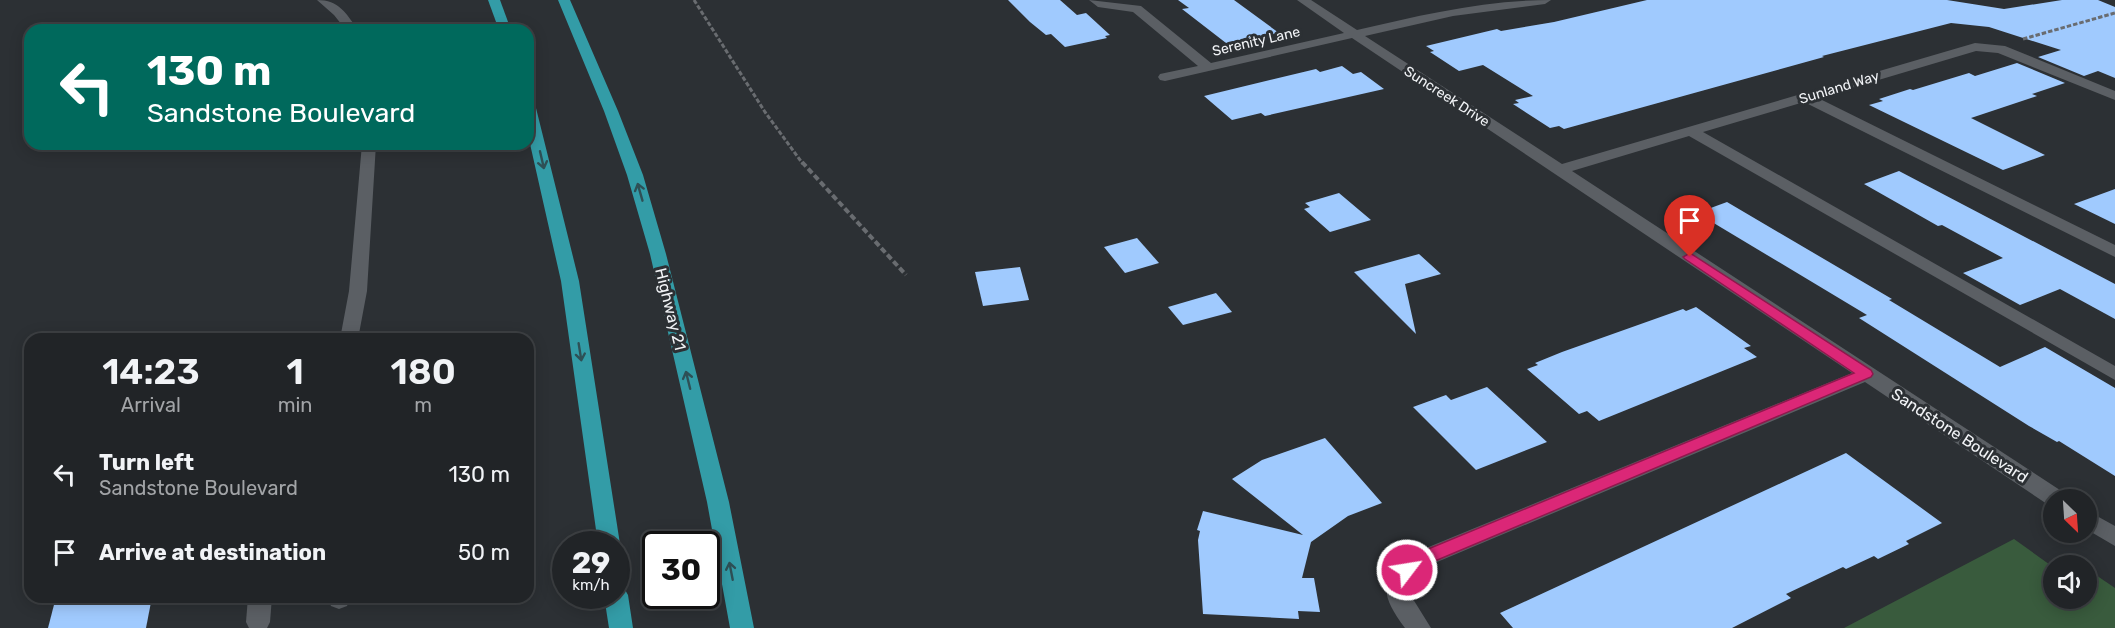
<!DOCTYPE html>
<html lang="en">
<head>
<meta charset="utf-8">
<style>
	:root { --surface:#212427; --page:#292c2f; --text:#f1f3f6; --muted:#a2a4a7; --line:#3e4144 }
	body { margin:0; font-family:Rubik,sans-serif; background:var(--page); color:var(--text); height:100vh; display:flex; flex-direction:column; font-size:22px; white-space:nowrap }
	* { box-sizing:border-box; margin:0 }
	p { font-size:20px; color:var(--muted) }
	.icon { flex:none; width:33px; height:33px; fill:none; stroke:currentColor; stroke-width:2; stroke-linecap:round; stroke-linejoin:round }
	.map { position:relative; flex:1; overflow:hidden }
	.panel { position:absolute; left:24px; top:333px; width:510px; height:270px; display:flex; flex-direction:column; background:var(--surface); border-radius:18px; box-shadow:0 3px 15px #0003,0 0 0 2px var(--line) }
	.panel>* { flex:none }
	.hud { position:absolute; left:24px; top:24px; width:510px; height:126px; border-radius:18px; box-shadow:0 3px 15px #0003,0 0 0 2px var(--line); background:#00695c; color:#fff; overflow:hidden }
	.needle { width:39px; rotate:155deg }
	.controls { position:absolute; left:2043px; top:489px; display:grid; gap:12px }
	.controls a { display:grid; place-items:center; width:54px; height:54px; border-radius:50%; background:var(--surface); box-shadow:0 3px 15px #0003,0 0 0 2px var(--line); font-size:30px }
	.speed { position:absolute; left:552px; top:531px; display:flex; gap:12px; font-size:30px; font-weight:700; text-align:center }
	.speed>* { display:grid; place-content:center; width:78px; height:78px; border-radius:50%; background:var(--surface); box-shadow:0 3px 15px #0003,0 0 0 2px var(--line); line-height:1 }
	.speed small { font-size:15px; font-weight:400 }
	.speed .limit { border:3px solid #111; border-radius:9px; background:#fff; color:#111 }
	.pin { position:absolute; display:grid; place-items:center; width:51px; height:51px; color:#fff; margin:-62px -26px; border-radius:50% 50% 50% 0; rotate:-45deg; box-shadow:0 0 6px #0007 }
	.pin .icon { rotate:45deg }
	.me { position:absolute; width:66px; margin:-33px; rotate:59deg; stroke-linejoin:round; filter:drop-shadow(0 0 4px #0008) }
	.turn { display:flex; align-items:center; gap:21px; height:126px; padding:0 24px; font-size:27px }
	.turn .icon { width:78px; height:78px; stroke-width:2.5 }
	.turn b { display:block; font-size:42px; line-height:51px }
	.eta { display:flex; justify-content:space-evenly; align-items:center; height:102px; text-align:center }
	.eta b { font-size:36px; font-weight:600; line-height:42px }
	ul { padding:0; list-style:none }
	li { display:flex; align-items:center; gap:18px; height:78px; padding:0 24px }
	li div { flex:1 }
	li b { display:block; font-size:22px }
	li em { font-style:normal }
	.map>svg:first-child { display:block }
</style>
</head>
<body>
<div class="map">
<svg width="2115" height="628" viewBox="0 0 2115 628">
	<rect width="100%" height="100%" fill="#2c3034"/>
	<path fill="#395b3d" d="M2014,539L2053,567L2054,598H2086L2087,569L2115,588V628H1844Z"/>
	<g fill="#a0cafe">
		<path d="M1008,0H1060L1077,15L1086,13L1110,35L1105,36L1107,38L1065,47L1051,34L1046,35L1030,22Z"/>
		<path d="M1178,0H1234L1279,33L1226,43L1182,9L1189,8Z"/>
		<path d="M1647,0H1947L2004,9L2062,0H2098L2115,7V78L2098,71L2084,76L2038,57L2061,50L1989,27L1951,23L1822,56L1824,57L1564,129L1559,126L1550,128L1513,104L1519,103L1515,100L1533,96L1483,65L1459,71L1430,52L1434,51L1426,46L1497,29L1501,31L1554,22Z"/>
		<path d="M2017,63L2065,83L2032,94L2037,96L1971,118L2045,155L2003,170L1869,105L1883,101L1879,99L1910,89L1913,90L1969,73L1975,76Z"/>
		<path d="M1342,66L1353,74L1361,72L1384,89L1265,116L1261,113L1232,120L1204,96L1316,69L1320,72Z"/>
		<path d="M1899,171L2115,284V319L2060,289L2020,305L1963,273L2003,258L1942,225L1938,226L1864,184Z"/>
		<path d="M2115,189V224L2074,204Z"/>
		<path d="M1339,193L1371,220L1330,232L1304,209L1310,207L1305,203Z"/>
		<path d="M1727,202L1892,299L1889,300L2000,367L2045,347L2115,388V476L2059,441L2057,442L2029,426L1859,318L1867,315L1697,213Z"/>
		<path d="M1137,238L1159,263L1125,273L1104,247Z"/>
		<path d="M1419,254L1441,274L1405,284L1416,334L1354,272Z"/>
		<path d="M1020,267L1029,300L983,306L975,272Z"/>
		<path d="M1216,293L1232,312L1183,325L1168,307Z"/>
		<path d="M1696,307L1751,346L1744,348L1757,357L1599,421L1587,411L1579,414L1527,369L1538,365L1535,363L1562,352L1683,309L1686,311Z"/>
		<path d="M1487,387L1547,442L1476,470L1413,407L1446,395L1451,400Z"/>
		<path d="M1325,438L1382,503L1348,516L1311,542L1302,578H1314L1320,612L1298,611L1299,619L1203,614L1198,540L1200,531L1197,530L1203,511L1303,535L1232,479L1262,460Z"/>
		<path d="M1846,453L1942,523L1906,541L1909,544L1878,559L1874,556L1846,569L1843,567L1786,594L1791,598L1732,628H1513L1500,613Z"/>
		<path d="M56,597H152L146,628H48Z"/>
	</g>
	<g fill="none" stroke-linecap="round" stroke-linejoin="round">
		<g stroke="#696c70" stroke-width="3" stroke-dasharray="4.5 2" stroke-linecap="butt">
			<path d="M694,0L765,112L803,164"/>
			<path d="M2023,39L2115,13"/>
		</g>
		<path stroke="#696c70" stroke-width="4" stroke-dasharray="6 3" stroke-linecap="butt" d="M802,162L906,275"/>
		<g fill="#5b5f64" fill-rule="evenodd">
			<path d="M317,0C339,0 346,13 358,30H346L334,15Z"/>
			<path d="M1089,0L1141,6L1211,63L1344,33L1297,0H1311L1357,30C1421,15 1485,0 1551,0L1545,4L1453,16L1365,36L1562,164L1975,43L2005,46L2115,91V100L1998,53L1976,51L1818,98L2115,245V257L1804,102L1703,132L2115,366V380L1689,136L1572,171L2066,494L2069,500H2054V507L2050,506L1865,382L1430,565L1410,583L1408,591L1431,628H1405C1379,593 1379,580 1414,553L1852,373L1352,38L1165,81L1160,80L1158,77L1160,74L1198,66L1133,12L1098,7Z"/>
			<path d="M362,144H376L367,291L358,339H340L349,291Z"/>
			<path d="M2086,510L2115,526V546L2086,529Z"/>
			<path d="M248,597H272L270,622L267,628H249L246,622Z"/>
			<path d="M327,597H351L347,606L339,609L331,606Z"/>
		</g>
		<g fill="#339ca7" fill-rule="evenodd">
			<path d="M488,0H500L511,30H499Z"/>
			<path d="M558,0H570L618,111L643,175L666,254L729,502L754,628H730L707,502L650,254L627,175L604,111Z"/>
			<path d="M528,100L535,104L579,281L620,544L616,550V544H598L561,281L528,135Z"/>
			<path d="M616,586L624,588L628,595L633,628H609L604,596H616Z"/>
		</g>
	</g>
	<defs><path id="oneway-shaft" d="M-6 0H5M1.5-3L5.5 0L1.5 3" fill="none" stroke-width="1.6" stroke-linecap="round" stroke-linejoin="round" transform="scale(1.5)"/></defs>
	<g stroke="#2e5056">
		<use href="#oneway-shaft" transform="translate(542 160) rotate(77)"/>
		<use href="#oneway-shaft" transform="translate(640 192) rotate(-106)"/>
		<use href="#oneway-shaft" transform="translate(580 352) rotate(81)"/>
		<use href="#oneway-shaft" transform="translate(688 380) rotate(-104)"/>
		<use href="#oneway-shaft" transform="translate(731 571) rotate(-101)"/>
	</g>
	<path fill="#db2777" stroke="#8e194d" stroke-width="1.5" d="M1690,253L1871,370L1873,374L1871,377L1428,564C1419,570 1412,579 1400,575L1398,570L1400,566L1416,554L1854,373L1685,259L1683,257Z"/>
	<g text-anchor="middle" stroke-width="6" stroke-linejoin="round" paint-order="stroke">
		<g font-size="14" fill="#f1f3f6" stroke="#2c3034">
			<text transform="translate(1256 41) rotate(-13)" y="5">Serenity Lane</text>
			<text transform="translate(1839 87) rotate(-17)" y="5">Sunland Way</text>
			<text transform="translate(1447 96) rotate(33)" y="5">Suncreek Drive</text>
		</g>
		<g font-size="16" fill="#f1f3f6" stroke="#2c3034">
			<text transform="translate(671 309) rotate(76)" y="6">Highway 21</text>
			<text transform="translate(1960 435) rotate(33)" y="6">Sandstone Boulevard</text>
		</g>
	</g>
</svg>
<div class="controls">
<a><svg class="needle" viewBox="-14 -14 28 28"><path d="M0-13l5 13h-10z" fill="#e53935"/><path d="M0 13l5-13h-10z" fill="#a2a4a7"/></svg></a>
<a><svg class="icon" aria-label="sound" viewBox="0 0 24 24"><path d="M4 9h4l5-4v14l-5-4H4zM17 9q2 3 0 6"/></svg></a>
</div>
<div class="speed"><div>29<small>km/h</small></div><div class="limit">30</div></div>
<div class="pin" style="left:1690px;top:257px;background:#d93025"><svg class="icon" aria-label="arrive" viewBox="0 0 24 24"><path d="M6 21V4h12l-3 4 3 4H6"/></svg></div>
<svg class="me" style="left:1407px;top:570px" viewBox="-20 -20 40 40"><circle r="17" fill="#db2777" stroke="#fff" stroke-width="3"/><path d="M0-11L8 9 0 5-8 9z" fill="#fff"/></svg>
<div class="hud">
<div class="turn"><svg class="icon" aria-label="left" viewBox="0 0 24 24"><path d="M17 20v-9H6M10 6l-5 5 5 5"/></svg><div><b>130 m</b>Sandstone Boulevard</div></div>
</div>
<section class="panel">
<div class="eta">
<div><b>14:23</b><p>Arrival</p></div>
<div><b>1</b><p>min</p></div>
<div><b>180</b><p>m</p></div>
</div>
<ul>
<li><svg class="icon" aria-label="left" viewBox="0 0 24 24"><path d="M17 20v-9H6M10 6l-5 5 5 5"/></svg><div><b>Turn left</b><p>Sandstone Boulevard</p></div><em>130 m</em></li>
<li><svg class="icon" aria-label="arrive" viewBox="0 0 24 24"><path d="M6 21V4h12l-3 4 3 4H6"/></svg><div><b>Arrive at destination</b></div><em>50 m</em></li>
</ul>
</section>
</div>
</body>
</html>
